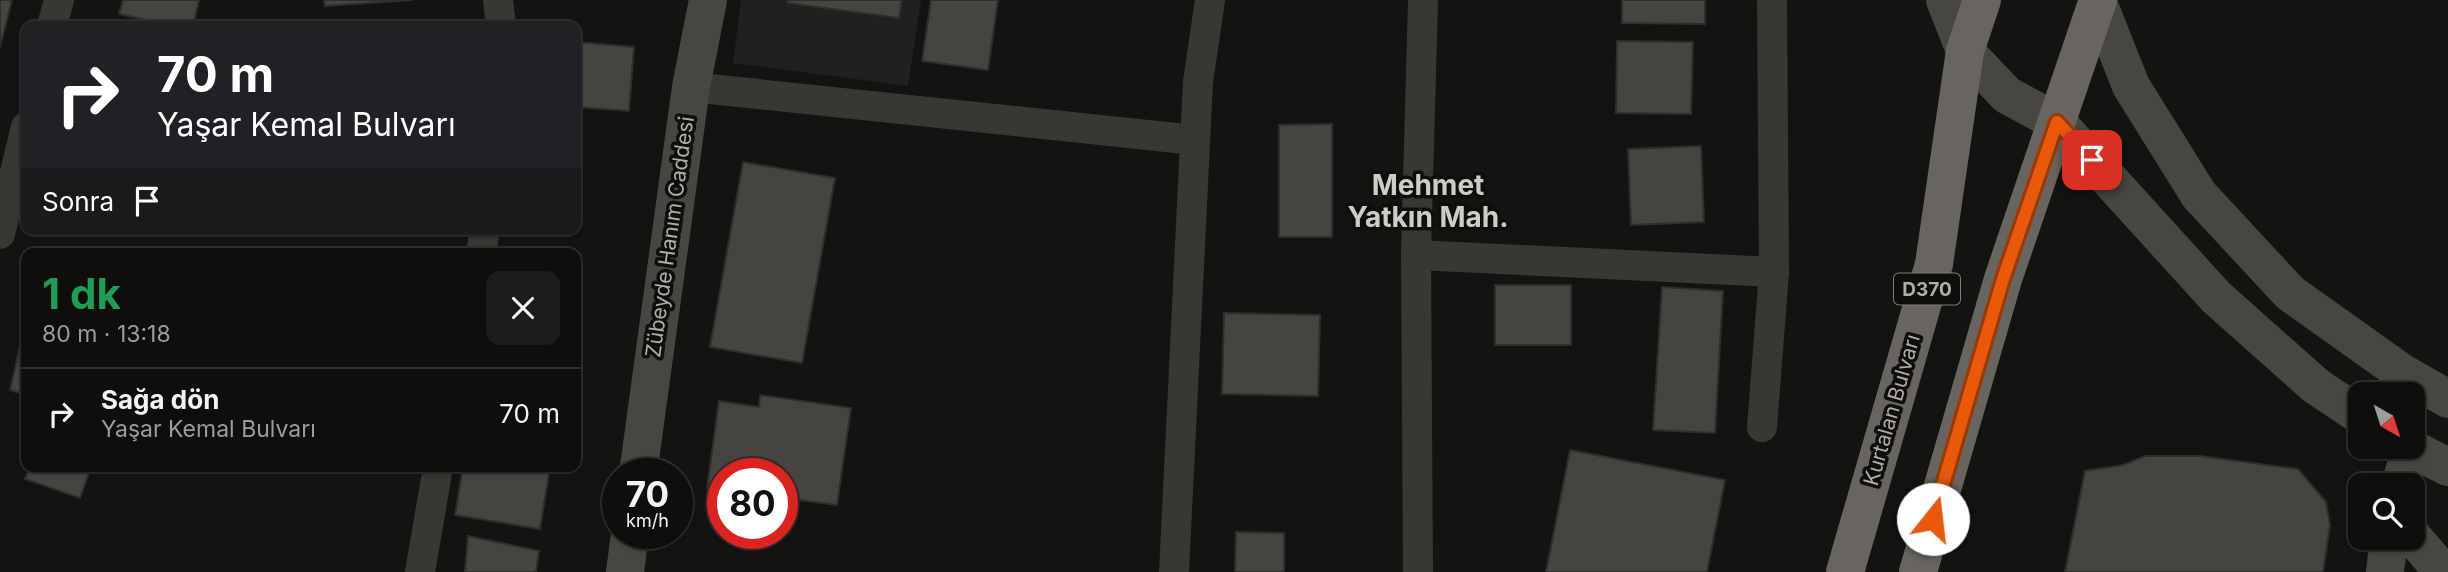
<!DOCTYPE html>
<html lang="tr">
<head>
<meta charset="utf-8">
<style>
	:root { --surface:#0e0e0d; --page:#1c1c1b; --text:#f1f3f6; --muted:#9b9c9d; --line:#2e2e2e }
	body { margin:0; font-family:Inter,sans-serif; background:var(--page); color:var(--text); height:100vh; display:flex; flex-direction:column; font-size:26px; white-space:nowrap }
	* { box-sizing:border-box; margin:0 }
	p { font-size:23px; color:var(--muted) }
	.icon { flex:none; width:38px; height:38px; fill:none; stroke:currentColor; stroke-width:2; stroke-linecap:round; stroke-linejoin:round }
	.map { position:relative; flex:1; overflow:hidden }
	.side { position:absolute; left:21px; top:248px; width:560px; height:224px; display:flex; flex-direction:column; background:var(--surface); border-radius:14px; box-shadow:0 2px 5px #0004,0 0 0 2px var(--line) }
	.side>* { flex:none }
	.guide { position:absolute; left:21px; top:21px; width:560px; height:214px; border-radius:14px; box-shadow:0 2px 5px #0004,0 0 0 2px var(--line); background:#202124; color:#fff; overflow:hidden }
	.needle { width:46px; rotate:141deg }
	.controls { position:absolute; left:2348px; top:382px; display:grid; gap:14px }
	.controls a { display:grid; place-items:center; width:77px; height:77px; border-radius:14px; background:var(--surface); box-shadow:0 2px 5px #0004,0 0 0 2px var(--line); font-size:35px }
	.speed { position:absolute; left:602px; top:458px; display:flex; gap:14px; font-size:35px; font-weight:700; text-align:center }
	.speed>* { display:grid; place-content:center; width:91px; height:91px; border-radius:50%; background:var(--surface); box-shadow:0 2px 5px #0004,0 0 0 2px var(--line); line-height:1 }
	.speed small { font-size:18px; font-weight:400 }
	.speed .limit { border:10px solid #d22; background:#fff; color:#111 }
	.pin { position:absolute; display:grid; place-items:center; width:60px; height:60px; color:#fff; margin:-30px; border-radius:14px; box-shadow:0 4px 10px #0006 }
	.me { position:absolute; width:77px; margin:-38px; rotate:16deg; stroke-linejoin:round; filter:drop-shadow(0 0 5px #0008) }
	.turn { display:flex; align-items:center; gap:24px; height:147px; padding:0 21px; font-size:32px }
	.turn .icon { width:91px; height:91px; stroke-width:2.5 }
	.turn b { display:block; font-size:49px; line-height:60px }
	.then { display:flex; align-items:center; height:66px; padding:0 21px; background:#0003; gap:14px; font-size:26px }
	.round { display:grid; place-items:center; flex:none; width:74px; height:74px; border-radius:14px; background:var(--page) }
	.summary { display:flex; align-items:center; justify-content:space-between; height:119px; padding:0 21px }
	h1 { font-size:42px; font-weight:700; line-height:52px; color:#1e9e55 }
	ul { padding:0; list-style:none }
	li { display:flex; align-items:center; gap:21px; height:91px; padding:0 21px; border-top:2px solid var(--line) }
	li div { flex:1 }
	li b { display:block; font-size:26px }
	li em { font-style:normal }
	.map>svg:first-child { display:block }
</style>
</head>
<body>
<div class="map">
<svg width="2448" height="572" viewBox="0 0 2448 572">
	<rect width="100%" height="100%" fill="#131311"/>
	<path fill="#20201e" d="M741,0H921L908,86L733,63Z"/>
	<g fill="#464441" stroke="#2f2e2c" stroke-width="2">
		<path d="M0,0H12L0,47Z"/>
		<path d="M123,0H199L193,26H173L119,14Z"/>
		<path d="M324,0H413L325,6Z"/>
		<path d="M788,0H902L899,18L787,3Z"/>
		<path d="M931,0H998L988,70L922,61Z"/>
		<path d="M1622,0H1705V24L1622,23Z"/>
		<path d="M436,24V26H376V25Z"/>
		<path d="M1617,41L1693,42L1691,114L1616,113Z"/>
		<path d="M576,42L634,47L629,111L576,107Z"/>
		<path d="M1332,124V237H1279V125Z"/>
		<path d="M1701,146L1704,222L1631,225L1628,149Z"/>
		<path d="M743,162L835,178L802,363L710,347Z"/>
		<rect x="1495" y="285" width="76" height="60"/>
		<path d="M1662,287L1723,291L1715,433L1653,430Z"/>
		<path d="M576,307L582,308L576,336Z"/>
		<path d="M1224,313L1320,315L1318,396L1222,394Z"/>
		<path d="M26,321V395L10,390Z"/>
		<path d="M760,395L851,408L837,505L782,498V474H723V490L707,488L719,401L759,407Z"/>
		<path d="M1570,450L1725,480L1707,572H1546Z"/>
		<path d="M2145,456H2200L2298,469L2326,502L2330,525L2323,572H2065L2085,471L2123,465Z"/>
		<path d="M30,467H91L80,498L25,479Z"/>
		<path d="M463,467H550L540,529L455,515Z"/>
		<path d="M1236,532L1284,533V572H1235Z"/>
		<path d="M468,536L539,551L536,572H465Z"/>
	</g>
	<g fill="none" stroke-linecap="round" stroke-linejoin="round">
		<g stroke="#373733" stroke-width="30">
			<path d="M498,0L501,26"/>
			<path d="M52,26L59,0"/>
			<path d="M691,87L1195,140"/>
			<path d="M0,234L26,127"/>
			<path d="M481,254L485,229"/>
			<path d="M1416,255L1774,272"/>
			<path d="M1762,427L1774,272L1772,0"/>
			<path d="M420,572L438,467"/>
			<path d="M1174,572L1198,82L1210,0"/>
			<path d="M1418,572L1416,255L1423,0"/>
		</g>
		<g stroke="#474641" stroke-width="38">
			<path d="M1945,0L1965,51L2007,95L2057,122L2216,297L2316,386L2361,416"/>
			<path d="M2097,0L2131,86L2199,195L2290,293L2401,372L2448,399"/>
			<path d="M2407,446L2448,467"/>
			<path d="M638,474L691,87L708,0"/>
			<path d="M2400,485L2411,449"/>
			<path d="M2413,537L2443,572"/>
			<path d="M625,572L630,534"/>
			<path d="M2385,572L2389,537"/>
		</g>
		<g stroke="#686560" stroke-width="38">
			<path d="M1845,572L1934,264L1965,51L1982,0"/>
			<path d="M1918,572L2003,279L2098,0"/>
		</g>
	</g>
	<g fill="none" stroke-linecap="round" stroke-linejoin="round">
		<g stroke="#983908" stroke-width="18">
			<path id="route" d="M1933,519L2003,279L2057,122L2092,160"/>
		</g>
		<use href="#route" stroke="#ea580c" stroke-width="12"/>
	</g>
	<g text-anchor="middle" stroke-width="7" stroke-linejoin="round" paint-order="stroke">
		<rect fill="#0e0e0d" stroke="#817d77" stroke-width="2" x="1894" y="273.5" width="66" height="31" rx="5"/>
		<g font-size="19" font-weight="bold" fill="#b2ada4">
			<text x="1927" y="296">D370</text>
		</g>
		<g font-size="21" fill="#b2ada4" stroke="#0e0e0d">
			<text transform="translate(670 237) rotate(-82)" y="7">Zübeyde Hanım Caddesi</text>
			<text transform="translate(1892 410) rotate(-74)" y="7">Kurtalan Bulvarı</text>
		</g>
		<g font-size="28" font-weight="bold" fill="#ceccc5" stroke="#0e0e0d">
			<text x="1428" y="195">Mehmet<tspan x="1428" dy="32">Yatkın Mah.</tspan></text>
		</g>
	</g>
</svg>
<div class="controls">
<a><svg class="needle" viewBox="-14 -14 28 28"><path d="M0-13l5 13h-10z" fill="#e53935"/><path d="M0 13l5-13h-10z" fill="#9b9c9d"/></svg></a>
<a><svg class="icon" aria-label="search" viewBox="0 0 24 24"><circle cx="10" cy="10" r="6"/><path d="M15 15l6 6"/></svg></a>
</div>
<div class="speed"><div>70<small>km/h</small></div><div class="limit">80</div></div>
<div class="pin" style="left:2092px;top:160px;background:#d93025"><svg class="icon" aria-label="arrive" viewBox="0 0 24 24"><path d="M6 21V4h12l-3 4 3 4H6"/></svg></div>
<svg class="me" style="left:1933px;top:519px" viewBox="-20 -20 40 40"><circle r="19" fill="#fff"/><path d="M0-13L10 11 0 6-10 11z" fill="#ea580c"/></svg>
<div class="guide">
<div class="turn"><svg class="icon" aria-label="right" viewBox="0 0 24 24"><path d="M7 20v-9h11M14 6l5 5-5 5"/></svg><div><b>70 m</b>Yaşar Kemal Bulvarı</div></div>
<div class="then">Sonra<svg class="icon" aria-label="arrive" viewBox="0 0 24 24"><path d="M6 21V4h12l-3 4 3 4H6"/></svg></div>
</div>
<section class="side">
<div class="summary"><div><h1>1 dk</h1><p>80 m · 13:18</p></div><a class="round"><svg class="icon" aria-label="close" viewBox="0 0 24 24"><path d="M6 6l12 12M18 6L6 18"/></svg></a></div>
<ul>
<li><svg class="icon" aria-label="right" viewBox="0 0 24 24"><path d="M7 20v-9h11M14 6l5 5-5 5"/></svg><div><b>Sağa dön</b><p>Yaşar Kemal Bulvarı</p></div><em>70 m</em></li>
</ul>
</section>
</div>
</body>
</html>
